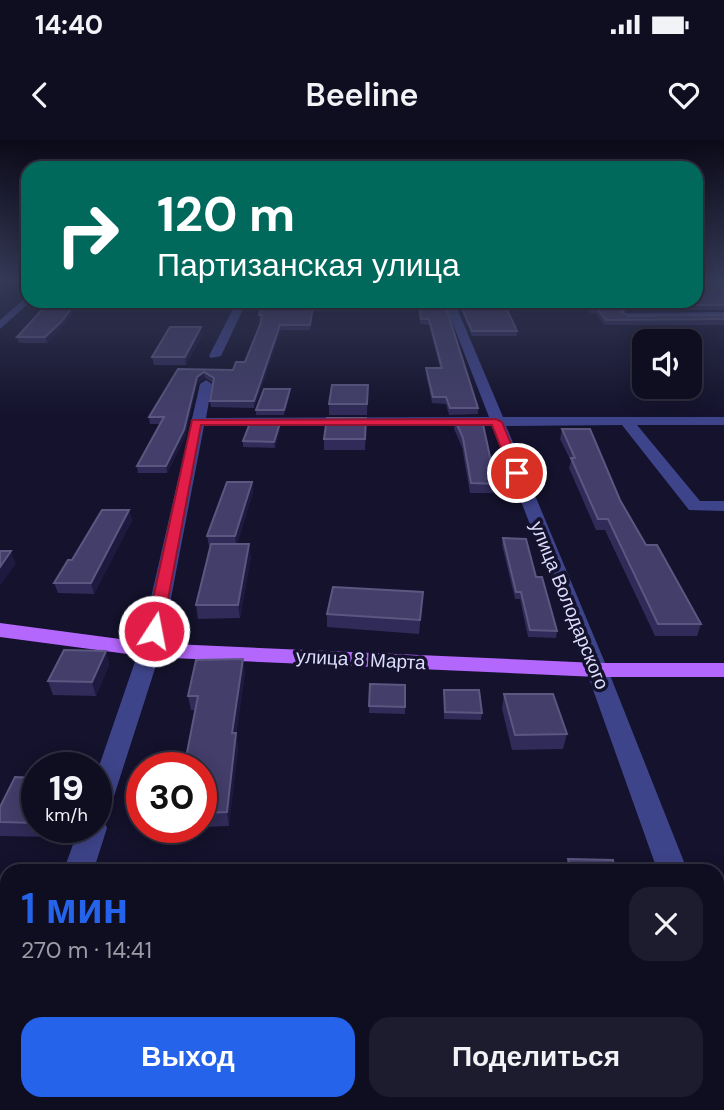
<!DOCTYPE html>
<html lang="ru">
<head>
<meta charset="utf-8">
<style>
	:root { --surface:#0f0e21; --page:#1d1c2e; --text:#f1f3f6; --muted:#9b9ca5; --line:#2f2e3f; --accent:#2563eb }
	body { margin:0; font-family:"DM Sans",sans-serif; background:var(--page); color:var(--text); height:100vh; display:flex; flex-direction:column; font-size:26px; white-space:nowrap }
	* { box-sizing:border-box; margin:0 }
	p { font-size:23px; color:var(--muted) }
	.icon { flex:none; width:38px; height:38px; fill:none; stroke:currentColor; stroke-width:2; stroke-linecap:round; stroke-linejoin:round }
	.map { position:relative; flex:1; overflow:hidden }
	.drawer { position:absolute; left:0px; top:724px; width:724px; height:247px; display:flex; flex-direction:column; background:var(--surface); border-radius:21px 21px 0 0; box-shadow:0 4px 18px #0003,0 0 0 2px var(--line) }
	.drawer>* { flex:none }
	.hud { position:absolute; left:21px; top:21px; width:682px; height:147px; border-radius:21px; box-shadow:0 4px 18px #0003,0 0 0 2px var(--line); background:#00695c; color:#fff; overflow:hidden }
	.controls { position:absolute; left:632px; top:189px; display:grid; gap:14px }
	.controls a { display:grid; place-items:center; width:70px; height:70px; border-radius:14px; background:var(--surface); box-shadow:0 4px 18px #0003,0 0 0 2px var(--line); font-size:35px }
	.speed { position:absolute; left:21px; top:612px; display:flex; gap:14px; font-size:35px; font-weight:700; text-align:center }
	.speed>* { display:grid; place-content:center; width:91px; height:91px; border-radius:50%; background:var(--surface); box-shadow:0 4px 18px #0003,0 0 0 2px var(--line); line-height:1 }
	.speed small { font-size:18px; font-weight:400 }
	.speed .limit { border:10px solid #d22; background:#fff; color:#111 }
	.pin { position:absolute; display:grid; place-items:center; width:60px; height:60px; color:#fff; margin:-30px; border:4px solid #fff; border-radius:50%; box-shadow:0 2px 7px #0007 }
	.me { position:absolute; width:77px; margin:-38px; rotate:11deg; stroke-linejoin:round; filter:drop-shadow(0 0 5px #0008) }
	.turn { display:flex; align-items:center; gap:24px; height:147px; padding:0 21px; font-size:32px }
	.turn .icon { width:91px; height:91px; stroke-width:2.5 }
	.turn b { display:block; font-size:49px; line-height:60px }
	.round { display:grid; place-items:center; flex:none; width:74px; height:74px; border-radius:21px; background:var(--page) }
	.head { display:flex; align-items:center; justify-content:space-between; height:119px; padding:0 21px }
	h1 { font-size:42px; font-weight:600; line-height:52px; color:var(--accent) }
	.cta { display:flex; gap:14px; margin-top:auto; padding:14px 21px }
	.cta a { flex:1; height:80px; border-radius:21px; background:var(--accent); color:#fff; font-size:28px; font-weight:600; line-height:80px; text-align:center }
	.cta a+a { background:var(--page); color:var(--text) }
	.status { display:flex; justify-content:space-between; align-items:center; height:49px; padding:0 35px; background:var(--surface); direction:ltr }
	.status svg { height:19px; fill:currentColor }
	header { display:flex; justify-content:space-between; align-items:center; height:91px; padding:0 21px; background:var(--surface); font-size:32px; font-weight:600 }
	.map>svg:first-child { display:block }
</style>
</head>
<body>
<div class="status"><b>14:40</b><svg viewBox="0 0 49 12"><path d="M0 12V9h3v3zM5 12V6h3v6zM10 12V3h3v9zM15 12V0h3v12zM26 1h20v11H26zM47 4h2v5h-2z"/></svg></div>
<header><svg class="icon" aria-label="back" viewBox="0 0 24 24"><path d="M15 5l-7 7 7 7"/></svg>Beeline<svg class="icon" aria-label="heart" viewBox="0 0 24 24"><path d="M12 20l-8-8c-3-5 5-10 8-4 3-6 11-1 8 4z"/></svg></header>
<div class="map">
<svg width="724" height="970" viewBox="0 0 724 970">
	<rect width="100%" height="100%" fill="#14122c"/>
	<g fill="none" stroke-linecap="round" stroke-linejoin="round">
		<g fill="#3e448a" fill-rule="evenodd">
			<path d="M28,156V161H31L0,189V180Z"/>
			<path d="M237,161H247L221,216L211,218L209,216Z"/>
			<path d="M444,161H454L503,277H724V285H637L700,361H724V371L689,370L622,285L506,286L608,530L688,732H658L586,530L492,286H204L161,510L105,684L107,688L93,732H63L79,688H96V635L139,510L200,244L206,240L212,244L206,278L489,277Z"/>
			<path d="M724,172V178L628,179L623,176L628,173Z"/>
			<path d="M718,834L724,837V885L718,882Z"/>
			<path d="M7,932V964H22L20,970H0V935Z"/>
		</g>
		<path fill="#b467fc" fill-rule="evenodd" d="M0,483L150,503L597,523H724V537H597L150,517L0,497Z"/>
	</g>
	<g fill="#302b58">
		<path d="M724,140V170H628L625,173L629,176L724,175V185H605L595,173H590L581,161H696Z"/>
		<path d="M50,161H82L62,187L47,203H19L17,197Z"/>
		<path d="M202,161H235L233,164H203Z"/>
		<path d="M248,161H362L361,171H313L310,190H281L254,268L211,267L210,261L213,243L205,238L197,243L185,297L167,333H138L137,326L160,284H150L149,277L178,229L233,230L245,222L260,185L261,180H260L259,175L263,164H248Z"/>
		<path d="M414,161H444L478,268V274L449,275L446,264L432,263L426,234V228H440L429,185L420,184L418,163H415Z"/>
		<path d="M457,161H503L517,191V196H472Z"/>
		<path d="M202,195L186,225H154L152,217Z"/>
		<path d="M368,245L367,275H329V264Z"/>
		<path d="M290,255L284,275H256V270Z"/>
		<path d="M455,280L496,344L495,353H470L462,307L454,289Z"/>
		<path d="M280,283V289L275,308L243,307V301Z"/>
		<path d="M366,289L365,310H324V299Z"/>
		<path d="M562,289L620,360L646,405L701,484L697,496H655L605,390H596L569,328L571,321L560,299Z"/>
		<path d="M252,342L253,352L237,404L251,416L240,478L198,479L196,465L211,406H209L207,396Z"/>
		<path d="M129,370L132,380L94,454L58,453L54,443L72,420Z"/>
		<path d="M503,398L536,437L557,491L556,498L528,497L520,459H515L502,405Z"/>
		<path d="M423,452L419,494L327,487V474Z"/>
		<path d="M106,511L109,525L96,556L53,555L48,541Z"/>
		<path d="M245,533L236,594L238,607L229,686L201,687V628L195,570H191L188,556Z"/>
		<path d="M370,544L405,545V574L369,573Z"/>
		<path d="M444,550L482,573L481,580L444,579Z"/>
		<path d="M504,554L567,594L563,609L512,610L502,569Z"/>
		<path d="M37,638V688H56L52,697L0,696V667Z"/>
		<path d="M568,719L616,732H568L566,727Z"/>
		<path d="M630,964H718L721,970H632Z"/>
	</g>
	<g fill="#1d193f">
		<path d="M77,161H82L62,187L47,203L45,197Z"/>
		<path d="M629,165L628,170L621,177L622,172Z"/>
		<path d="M280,185L281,190L254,268V261Z"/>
		<path d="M201,187L202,195L186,225L185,217Z"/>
		<path d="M204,232L205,238L197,243L185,297L167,333L166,326L197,237Z"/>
		<path d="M290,249V255L284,275V270Z"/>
		<path d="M280,283V289L275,308L274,302Z"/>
		<path d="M252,342L253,352L236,407L235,396Z"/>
		<path d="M129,370L132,380L94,454L91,443Z"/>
		<path d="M249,404L251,416L240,478L238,465Z"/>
		<path d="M11,411L16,424L0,446V427Z"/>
		<path d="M106,511L109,525L96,556L92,542Z"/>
		<path d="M243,519L245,533L236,594L238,607L229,686L227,672L232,593Z"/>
		<path d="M48,688H56L52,697Z"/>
		<path d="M199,964H205L204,970H199Z"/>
	</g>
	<g fill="#433e6a" stroke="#5b5781" stroke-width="2">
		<path d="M696,140H724V165H629L622,172L629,176L724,175V179L606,180L596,167H591L586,161H696Z"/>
		<path d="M50,161H77L61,182L45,197H17Z"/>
		<path d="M264,161H361V166H313L310,185H280L254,261H210L214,238L204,232L197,237L184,290L166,326H137L164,277H149L178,229L233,230L236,222H245L260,185L262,175H259Z"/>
		<path d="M419,161H444L478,268H450L446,257H433L426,228H442L429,179H421Z"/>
		<path d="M459,161H503L517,191H472Z"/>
		<path d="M170,187H201L185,217H152Z"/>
		<path d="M332,245H368L367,264H329Z"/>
		<path d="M264,249H290L284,270H256Z"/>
		<path d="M327,278H366L365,299H324Z"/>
		<path d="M455,280H482L496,344L471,343L463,298Z"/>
		<path d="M250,283H280L274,302L243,301Z"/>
		<path d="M562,289H590L620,360L646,405H657L701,484H658L608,379H598L571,318H575Z"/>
		<path d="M227,342H252L235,396H207Z"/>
		<path d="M102,370H129L91,443H54L68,420H72Z"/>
		<path d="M503,398L526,399L536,437H542L557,491L530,490L521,452H516Z"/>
		<path d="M211,404H249L238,465H196Z"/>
		<path d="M0,411H11L0,427Z"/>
		<path d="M333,447L423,452L420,480L327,474Z"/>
		<path d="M64,510L106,511L92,542L48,541Z"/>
		<path d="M243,519L232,593H236L227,672L201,673V628H184L198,556H188L196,520Z"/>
		<path d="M370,544L405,545V567L369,566Z"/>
		<path d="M444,550H479L482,573L445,572Z"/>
		<path d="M504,554H553L567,594L515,595Z"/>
		<path d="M15,637L37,638V683L0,682V667Z"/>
		<path d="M568,719L613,720L616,732H571Z"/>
		<path d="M718,961L721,970H642L640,964H718Z"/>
		<path d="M121,964H199V970H120Z"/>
	</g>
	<linearGradient id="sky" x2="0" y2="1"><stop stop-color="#0b0a18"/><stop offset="0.51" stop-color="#343956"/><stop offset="1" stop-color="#343956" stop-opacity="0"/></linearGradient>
	<rect width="724" height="275" fill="url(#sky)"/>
	<path fill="#e11d48" stroke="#92132f" stroke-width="2" d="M496,279L502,282L523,333L521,335L511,333L492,285H201L162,491L154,496L146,491L192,280Z"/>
	<g text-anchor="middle" stroke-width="7" stroke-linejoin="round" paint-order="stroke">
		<g font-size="19" fill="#deddfe" stroke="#14122c">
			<text transform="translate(570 465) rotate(68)" y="7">улица Володарского</text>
			<text transform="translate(361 519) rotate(3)" y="7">улица 8 Марта</text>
		</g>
	</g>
</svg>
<div class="controls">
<a><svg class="icon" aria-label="sound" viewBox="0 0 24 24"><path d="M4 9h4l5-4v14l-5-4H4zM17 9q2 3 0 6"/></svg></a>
</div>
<div class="speed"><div>19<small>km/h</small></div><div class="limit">30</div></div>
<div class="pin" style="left:517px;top:333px;background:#d93025"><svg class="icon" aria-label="arrive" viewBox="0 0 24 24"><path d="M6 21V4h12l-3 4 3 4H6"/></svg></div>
<svg class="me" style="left:154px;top:491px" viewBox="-20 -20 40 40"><circle r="17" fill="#e11d48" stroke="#fff" stroke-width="3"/><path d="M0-11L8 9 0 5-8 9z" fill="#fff"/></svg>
<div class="hud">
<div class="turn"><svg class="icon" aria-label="right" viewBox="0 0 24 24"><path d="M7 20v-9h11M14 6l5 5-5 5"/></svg><div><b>120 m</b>Партизанская улица</div></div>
</div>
<section class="drawer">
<div class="head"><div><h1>1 мин</h1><p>270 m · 14:41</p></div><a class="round"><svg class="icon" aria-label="close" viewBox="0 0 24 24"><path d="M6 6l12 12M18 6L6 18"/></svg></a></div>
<div class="cta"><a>Выход</a><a>Поделиться</a></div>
</section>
</div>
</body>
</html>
